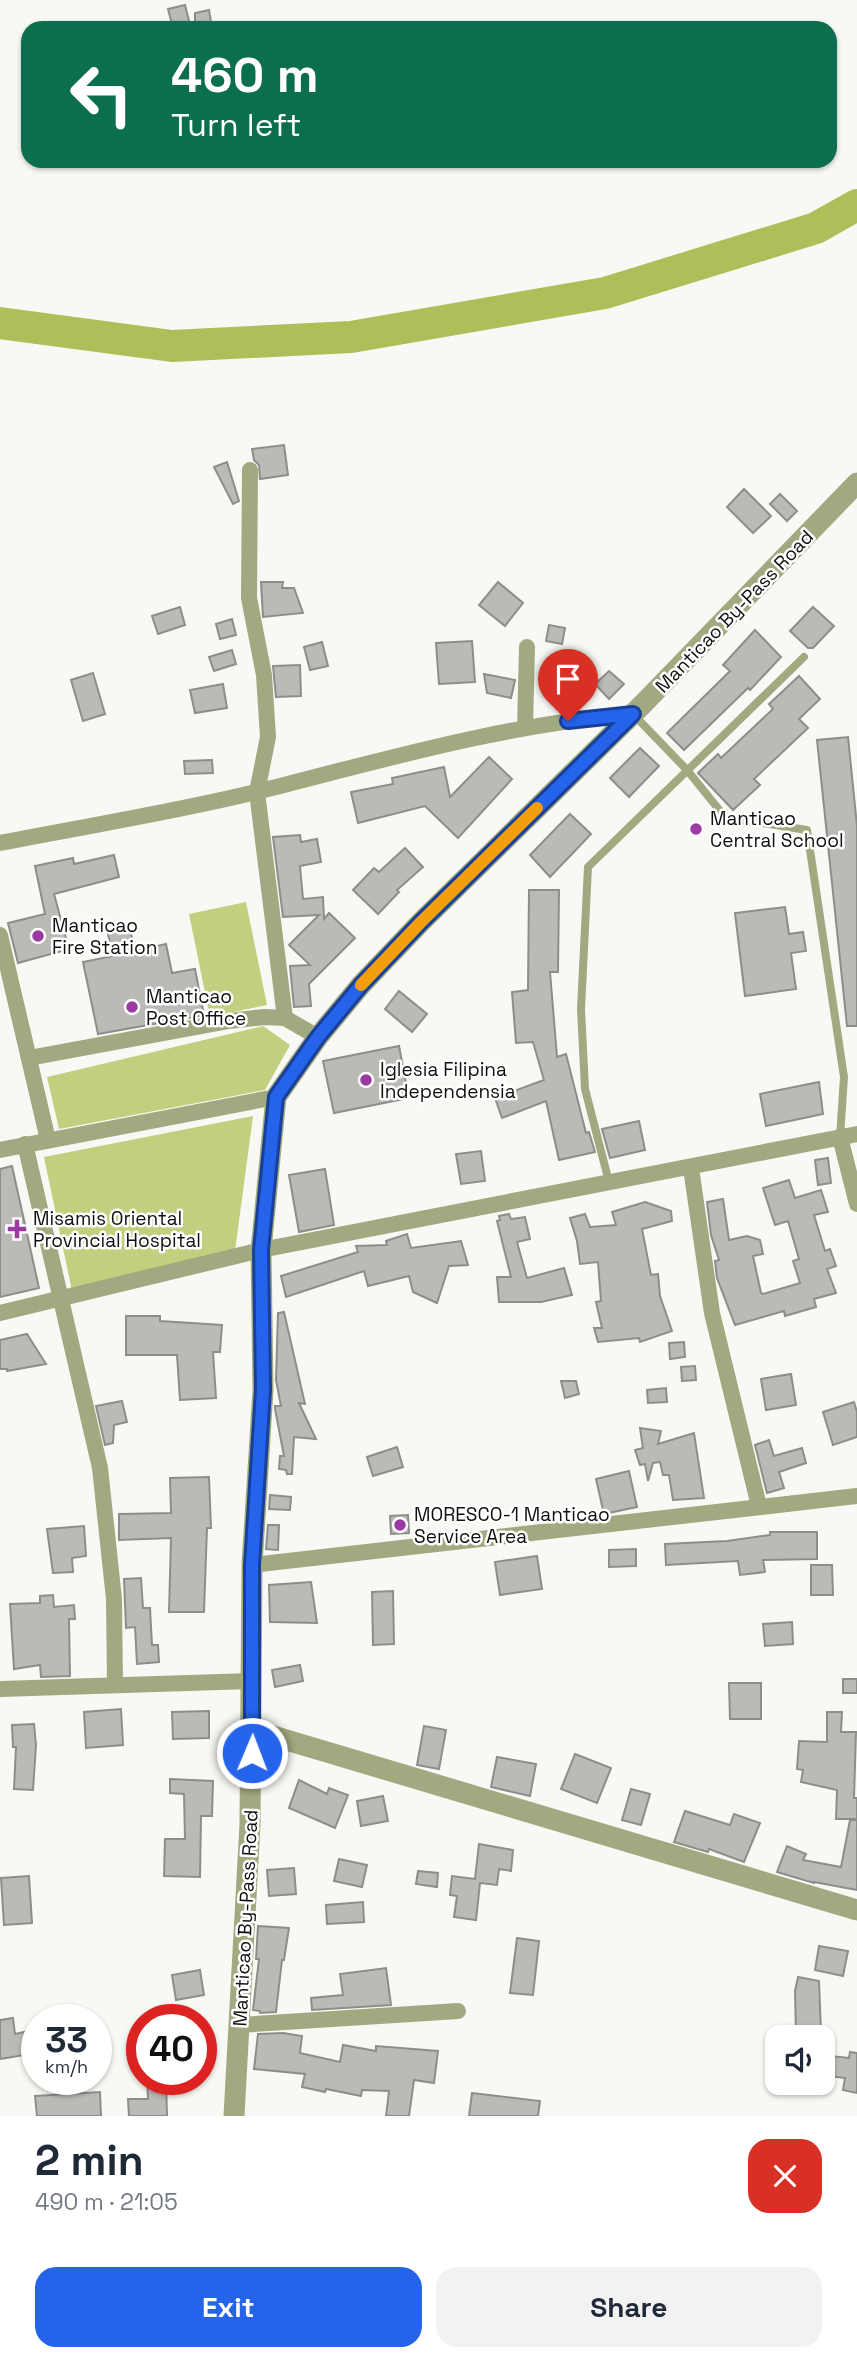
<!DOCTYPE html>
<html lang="en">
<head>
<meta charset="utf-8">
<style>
	:root { --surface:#fff; --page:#f2f2f3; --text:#1f2937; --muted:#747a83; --accent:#2563eb }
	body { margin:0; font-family:"Space Grotesk",sans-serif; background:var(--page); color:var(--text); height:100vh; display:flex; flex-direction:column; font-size:26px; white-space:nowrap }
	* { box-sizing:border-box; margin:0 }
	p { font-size:23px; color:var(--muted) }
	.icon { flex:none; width:38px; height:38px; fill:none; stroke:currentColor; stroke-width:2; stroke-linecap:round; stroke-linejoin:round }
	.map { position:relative; height:2116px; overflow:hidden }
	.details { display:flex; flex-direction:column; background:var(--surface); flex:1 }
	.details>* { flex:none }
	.top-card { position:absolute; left:21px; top:21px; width:816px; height:147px; border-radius:21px; box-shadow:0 2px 5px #0004; background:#0b6e4f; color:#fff; overflow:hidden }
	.tools { position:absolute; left:765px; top:2025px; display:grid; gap:14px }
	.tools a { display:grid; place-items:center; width:70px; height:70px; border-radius:14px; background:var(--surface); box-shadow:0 2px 5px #0004; font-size:35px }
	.speed { position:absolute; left:21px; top:2004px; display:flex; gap:14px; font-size:35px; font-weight:700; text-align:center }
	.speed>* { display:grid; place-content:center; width:91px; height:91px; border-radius:50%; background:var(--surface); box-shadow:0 2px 5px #0004; line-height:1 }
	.speed small { font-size:18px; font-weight:400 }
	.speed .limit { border:10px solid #d22; background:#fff; color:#111 }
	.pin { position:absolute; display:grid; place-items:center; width:60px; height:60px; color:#fff; margin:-72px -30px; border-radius:50% 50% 50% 0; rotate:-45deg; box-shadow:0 0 7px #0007 }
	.pin .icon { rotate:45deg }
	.me { position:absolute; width:77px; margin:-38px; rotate:1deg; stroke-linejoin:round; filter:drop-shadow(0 0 5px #0008) }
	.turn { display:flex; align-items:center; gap:24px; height:147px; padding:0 35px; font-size:32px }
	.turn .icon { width:91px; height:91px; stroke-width:2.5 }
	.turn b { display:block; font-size:49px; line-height:60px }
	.round { display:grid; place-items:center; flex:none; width:74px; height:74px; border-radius:21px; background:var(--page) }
	.summary { display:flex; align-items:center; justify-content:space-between; height:119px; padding:0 35px }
	h1 { font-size:42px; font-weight:700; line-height:52px }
	.action { display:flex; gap:14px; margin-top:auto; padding:14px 35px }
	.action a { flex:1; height:80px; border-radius:21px; background:var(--accent); color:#fff; font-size:28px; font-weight:700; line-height:80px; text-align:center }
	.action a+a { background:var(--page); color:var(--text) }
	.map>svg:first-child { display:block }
</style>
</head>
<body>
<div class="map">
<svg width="857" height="2116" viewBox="0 0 857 2116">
	<rect width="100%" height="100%" fill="#f8f9f4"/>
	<g fill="#c2cf7f">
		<path d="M246,902L267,1005L210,1017L189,914Z"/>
		<path d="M263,1026L290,1045L265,1090L59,1129L47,1077Z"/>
		<path d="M253,1116L235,1251L72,1291L44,1157Z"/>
	</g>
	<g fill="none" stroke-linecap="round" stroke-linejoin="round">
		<path stroke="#afbe58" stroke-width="32" d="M0,323L172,346L351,337L605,293L816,228L857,205"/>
	</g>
	<g fill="#babbb7" stroke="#8d8e8a" stroke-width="2">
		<path d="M185,5L190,25L173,28L168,9Z"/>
		<path d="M209,10L212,28H195V13Z"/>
		<path d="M284,445L288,475L260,479L259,465L254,460L252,449Z"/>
		<path d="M227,462L239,501L233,504L214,467Z"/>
		<path d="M744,489L771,516L753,533L727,507Z"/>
		<path d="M780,494L797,511L787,521L770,504Z"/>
		<path d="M261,582H283L282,588H294L303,613L263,617Z"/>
		<path d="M498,582L523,603L505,626L479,605Z"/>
		<path d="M180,607L185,625L158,634L152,616Z"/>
		<path d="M813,607L834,626L813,648H808L790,631Z"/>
		<path d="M232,619L236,635L220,639L216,624Z"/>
		<path d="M549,625L565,628L562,644L546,641Z"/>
		<path d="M755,630L781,657L750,690L748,688L684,750L667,733L730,671L723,665Z"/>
		<path d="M472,641L475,682L439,684L436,643Z"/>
		<path d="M322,642L328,666L310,670L304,647Z"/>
		<path d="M232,650L236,664L214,671L209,657Z"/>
		<path d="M574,661L582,703L556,708L548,667Z"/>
		<path d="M300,665L301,696L276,697L273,666Z"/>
		<path d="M609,671L624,684L609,699L595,684Z"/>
		<path d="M93,673L105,714L83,721L71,680Z"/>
		<path d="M484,674L515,680L511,698L487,693Z"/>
		<path d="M799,676L820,699L799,719L808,728L754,779L760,785L733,810L698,773L718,754L721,758L773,709L769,704Z"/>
		<path d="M223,684L227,708L195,713L190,690Z"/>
		<path d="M848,737L857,826V1026H847L817,740Z"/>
		<path d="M640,748L659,766L629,797L610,778Z"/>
		<path d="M489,757L512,779L458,838L425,806L358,823L351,792L393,784L392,778L444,767L450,797Z"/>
		<path d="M212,760L213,773L185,774L184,761Z"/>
		<path d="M570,814L591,834L550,877L530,855Z"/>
		<path d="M300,835L301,842L317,839L321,862L300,866L303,899L323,897L324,919L329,913L355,938L309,984L311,1006L294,1007L290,966L310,965L289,945L319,915L283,917L273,837Z"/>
		<path d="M405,848L423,867L397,890L399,892L378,914L353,890L374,868L379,872Z"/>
		<path d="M114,855L119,877L54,894L69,949L18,963L8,923L45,914L35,866L73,858L74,864Z"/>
		<path d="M529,890H559L558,972H550L557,1057L566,1054L586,1133L589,1132L595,1152L559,1160L546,1101L502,1118L495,1098L544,1080L533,1042L516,1043L512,992L528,990Z"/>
		<path d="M785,907L789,934L803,932L806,951L791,953L796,989L745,996L735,913Z"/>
		<path d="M129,925L135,951L166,944L172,973L195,969L204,1015L98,1034L83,962L113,956L107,930Z"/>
		<path d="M399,991L427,1014L412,1032L385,1009Z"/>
		<path d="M399,1046L409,1098L334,1113L323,1061Z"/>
		<path d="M819,1082L823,1114L766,1126L760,1094Z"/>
		<path d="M639,1121L645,1150L610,1158L602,1129Z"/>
		<path d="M481,1151L485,1181L461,1184L456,1154Z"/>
		<path d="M828,1158L831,1183L818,1185L815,1160Z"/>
		<path d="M12,1166L39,1288L0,1297V1169Z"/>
		<path d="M325,1169L334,1225L299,1232L289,1175Z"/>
		<path d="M789,1180L795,1198L821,1190L828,1212L814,1215L825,1251L830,1249L836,1266L827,1269L836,1293L814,1299L816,1307L785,1316L784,1311L735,1325L717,1278L715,1261L719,1260L711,1235L707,1202L723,1199L729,1240L747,1236L760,1240L763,1254L753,1256L761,1293L763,1294L800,1283L793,1261L799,1259L788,1221L775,1225L763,1188Z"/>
		<path d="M645,1202L671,1211L672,1221L642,1229L651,1275L658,1274L660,1296L672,1331L640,1342L639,1338L598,1342L594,1328H602L596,1302L601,1301L598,1262L580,1264L577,1241L570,1218L585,1214L590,1227L616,1225L612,1212Z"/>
		<path d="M509,1214L511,1219L525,1217L530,1239L517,1242L527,1278L564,1268L572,1295L541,1302H499L497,1277H511L497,1221L500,1220L499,1216Z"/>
		<path d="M407,1234L411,1248L461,1241L468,1265L449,1266L437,1303L413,1292L409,1276L368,1286L364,1271L286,1297L281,1276L358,1252L356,1246L387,1245L386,1241Z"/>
		<path d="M284,1312L305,1404L299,1403L316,1439L294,1437L292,1474H287L286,1470L279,1469L280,1456H284L275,1409V1406H281L276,1380L278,1313Z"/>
		<path d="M126,1316H160V1321L222,1325L220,1352H213L216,1398L180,1400L177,1355H126Z"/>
		<path d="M27,1334L46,1364L7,1371V1369H0V1340Z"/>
		<path d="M684,1342L685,1357L670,1359L669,1343Z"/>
		<path d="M695,1366L696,1380L682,1381L681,1367Z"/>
		<path d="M791,1374L796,1405L766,1410L761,1379Z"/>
		<path d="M561,1381H576L579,1394L565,1398Z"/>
		<path d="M666,1388L667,1402L648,1403L647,1390Z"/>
		<path d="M122,1401L127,1422L114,1425L113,1443L105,1445L96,1406Z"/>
		<path d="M854,1402L857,1412V1437L833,1445L823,1412Z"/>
		<path d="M640,1428L661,1431L658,1444L694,1433L704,1498L673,1500L669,1475H663L660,1462L653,1463L648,1481L645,1464L640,1465L635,1450L643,1448Z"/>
		<path d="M769,1440L774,1456L802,1448L806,1463L779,1472L784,1488L767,1493L755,1445Z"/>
		<path d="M397,1447L403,1467L373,1476L367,1457Z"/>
		<path d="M629,1471L637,1507L604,1514L596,1479Z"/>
		<path d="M209,1477L211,1528H207L204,1612H169L171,1538L119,1540V1514L171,1513L170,1478Z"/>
		<path d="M270,1495L291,1497L290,1510L269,1509Z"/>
		<path d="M408,1515L409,1533L391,1534L390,1516Z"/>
		<path d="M268,1525H279L278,1550L266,1549Z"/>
		<path d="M84,1526L86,1556L72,1558L73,1572L53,1573L47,1529Z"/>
		<path d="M770,1532H817V1559L763,1560L765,1572L740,1575L738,1561L666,1565L665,1544L727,1541L770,1535Z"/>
		<path d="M636,1549V1566L609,1567V1550Z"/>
		<path d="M537,1556L542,1589L500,1595L495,1562Z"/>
		<path d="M811,1565H832L833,1595H811Z"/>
		<path d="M141,1578L143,1608H150L152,1645H158L159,1662L137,1664L135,1627L126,1628L124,1579Z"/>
		<path d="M311,1582L317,1623L270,1622L269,1585Z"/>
		<path d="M393,1591L394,1644L373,1645L372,1592Z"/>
		<path d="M53,1595L54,1607L74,1605L75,1619H69L70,1676L41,1677L40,1665L14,1669L10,1604L40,1603V1596Z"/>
		<path d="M792,1622L793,1644L765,1646L763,1624Z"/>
		<path d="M300,1665L303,1681L275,1687L272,1670Z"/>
		<rect x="843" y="1679" width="14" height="14"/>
		<path d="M729,1683H761V1719H730Z"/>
		<path d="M121,1709L123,1745L86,1748L84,1712Z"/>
		<path d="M209,1711V1738L173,1739L172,1712Z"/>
		<path d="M827,1712H842L841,1732H856L854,1798H857V1819H836L837,1790L801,1782L803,1770L797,1769L799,1741L827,1742Z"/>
		<path d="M34,1724L36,1745L33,1790L14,1789L16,1747H13L12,1725Z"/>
		<path d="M424,1726L446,1730L439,1769L417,1765Z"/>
		<path d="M575,1754L611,1768L597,1803L561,1789Z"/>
		<path d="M497,1757L536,1764L530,1796L491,1787Z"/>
		<path d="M170,1779L213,1781L212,1816H201L200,1877L164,1876L165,1839H185L184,1794L170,1793Z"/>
		<path d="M299,1780L327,1794L329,1788L348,1795L335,1828L289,1808Z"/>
		<path d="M631,1789L650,1794L641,1825L622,1820Z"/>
		<path d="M383,1796L388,1821L361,1826L357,1801Z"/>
		<path d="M685,1811L730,1825L734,1814L760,1823L744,1862L709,1849L708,1852L674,1842Z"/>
		<path d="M850,1820H857V1890L814,1882V1883L777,1872L787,1846L806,1854L803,1860L841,1867Z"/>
		<path d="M479,1844L513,1850L511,1871L499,1869L497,1885L480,1883L476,1920L454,1917L457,1896L450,1895L452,1876L475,1879Z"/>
		<path d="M339,1859L367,1865L362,1887L334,1881Z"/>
		<path d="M294,1868L296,1894L269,1896L267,1870Z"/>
		<path d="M418,1871L438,1873L437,1887L416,1884Z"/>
		<path d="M29,1876L32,1923L4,1925L1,1878Z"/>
		<path d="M363,1902L364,1922L327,1924L326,1905Z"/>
		<path d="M258,1926L289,1928L284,1960H282L276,2012L260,2013V2011L253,2010L259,1959H256Z"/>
		<path d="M517,1938L539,1941L533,1995L510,1993Z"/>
		<path d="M819,1946L848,1951L843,1976L815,1970Z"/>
		<path d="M386,1968L391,2005L312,2010L311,1998L343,1995L340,1974Z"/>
		<path d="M200,1970L204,1995L176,2000L172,1975Z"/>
		<path d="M798,1977L819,1981L821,2032L796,2033L795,1991Z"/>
		<path d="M13,2018L15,2034L37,2029V2053L0,2059V2020Z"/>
		<path d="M283,2033L302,2036L300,2053L340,2062L343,2045L376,2051V2046L438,2051L434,2083L414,2080L409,2116H386L389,2091L362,2090L361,2096L326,2089L325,2092L302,2087L305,2074L254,2069L258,2034Z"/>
		<path d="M850,2052L857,2053V2093L843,2090L845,2078L822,2075V2055L849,2058Z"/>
		<path d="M147,2079H166L167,2116H129L128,2099H148Z"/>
		<path d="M100,2092L101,2116H37L35,2096Z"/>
		<path d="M472,2093L540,2101L538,2116H469Z"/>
	</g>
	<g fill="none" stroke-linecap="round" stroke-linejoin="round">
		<g stroke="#a1a980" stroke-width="8">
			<path d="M634,715L687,770L725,817L807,830L844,1077L840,1137"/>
			<path d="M609,1182L585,1089L581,1009L588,867L804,657"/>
		</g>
		<g stroke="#a1a980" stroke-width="16">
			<path d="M250,470L249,598L264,675L268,737L257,792L285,1018L318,1037"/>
			<path d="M525,728L527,647"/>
			<path d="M0,843C86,826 175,812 260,791C383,760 506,724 633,714"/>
			<path d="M0,935L48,1140"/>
			<path d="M29,1058L229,1021L264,1017L285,1018"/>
			<path d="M840,1137L857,1204"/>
			<path d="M25,1144L100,1468L114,1599L115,1685"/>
			<path d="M0,1150L276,1097"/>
			<path d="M691,1168L712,1313L759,1506"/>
			<path d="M0,1313L261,1250L857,1134"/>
			<path d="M252,1565L857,1496"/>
			<path d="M0,1689L251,1681"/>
			<path d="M239,2025L458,2011"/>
		</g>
		<g stroke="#a1a980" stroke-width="21">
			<path d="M253,1730L857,1910"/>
			<path d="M234,2116L250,1824L252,1565L263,1390L261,1250L276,1097L318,1037L361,985L421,922L642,705L857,483"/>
		</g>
	</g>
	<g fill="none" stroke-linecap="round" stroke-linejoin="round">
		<g stroke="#184099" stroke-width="18">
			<path id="route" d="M252,1753V1565L263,1390L261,1250L276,1097L318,1037L361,985L421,922L633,714L568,721"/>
		</g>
		<use href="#route" stroke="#2563eb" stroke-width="12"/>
		<path stroke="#f59e0b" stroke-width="12" d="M361,985L421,922L537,808"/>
	</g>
	<g fill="#9d3aa1" stroke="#fff" stroke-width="2.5">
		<circle cx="696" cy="829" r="7"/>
		<circle cx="38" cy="936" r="7"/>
		<circle cx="132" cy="1007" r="7"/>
		<circle cx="366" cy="1080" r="7"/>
		<path d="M13.5 1218.5h7v7h7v7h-7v7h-7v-7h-7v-7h7z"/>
		<circle cx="400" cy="1525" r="7"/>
	</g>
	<g text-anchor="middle" stroke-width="5" stroke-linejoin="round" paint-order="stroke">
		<g font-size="19" fill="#0f100e" stroke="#fff">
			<text transform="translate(734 611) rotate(-46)" y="7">Manticao By-Pass Road</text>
			<text transform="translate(245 1918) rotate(-87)" y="7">Manticao By-Pass Road</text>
		</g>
		<g font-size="19" fill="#0f100e" stroke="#fff" text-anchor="start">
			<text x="710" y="825">Manticao<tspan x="710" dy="22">Central School</tspan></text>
			<text x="52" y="932">Manticao<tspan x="52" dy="22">Fire Station</tspan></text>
			<text x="146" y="1003">Manticao<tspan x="146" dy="22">Post Office</tspan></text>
			<text x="380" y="1076">Iglesia Filipina<tspan x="380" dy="22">Independensia</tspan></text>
			<text x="33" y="1225">Misamis Oriental<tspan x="33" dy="22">Provincial Hospital</tspan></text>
			<text x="414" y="1521">MORESCO-1 Manticao<tspan x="414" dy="22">Service Area</tspan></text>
		</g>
	</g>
</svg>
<div class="tools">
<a><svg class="icon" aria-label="sound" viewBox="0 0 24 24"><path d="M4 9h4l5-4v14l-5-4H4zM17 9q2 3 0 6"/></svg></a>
</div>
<div class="speed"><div>33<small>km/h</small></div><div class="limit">40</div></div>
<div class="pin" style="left:568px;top:721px;background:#d93025"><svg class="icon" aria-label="arrive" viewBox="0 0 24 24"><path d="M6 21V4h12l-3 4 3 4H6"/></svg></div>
<svg class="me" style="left:252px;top:1753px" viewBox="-20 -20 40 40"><circle r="17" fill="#2563eb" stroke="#fff" stroke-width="3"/><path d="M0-11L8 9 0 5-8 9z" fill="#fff"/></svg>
<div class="top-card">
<div class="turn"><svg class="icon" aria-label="left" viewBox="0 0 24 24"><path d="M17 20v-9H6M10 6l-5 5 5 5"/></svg><div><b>460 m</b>Turn left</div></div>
</div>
</div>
<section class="details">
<div class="summary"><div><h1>2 min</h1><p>490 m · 21:05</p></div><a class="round" style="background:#d93025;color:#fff"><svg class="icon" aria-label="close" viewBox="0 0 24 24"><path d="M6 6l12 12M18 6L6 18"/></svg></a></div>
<div class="action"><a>Exit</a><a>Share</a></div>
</section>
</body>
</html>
